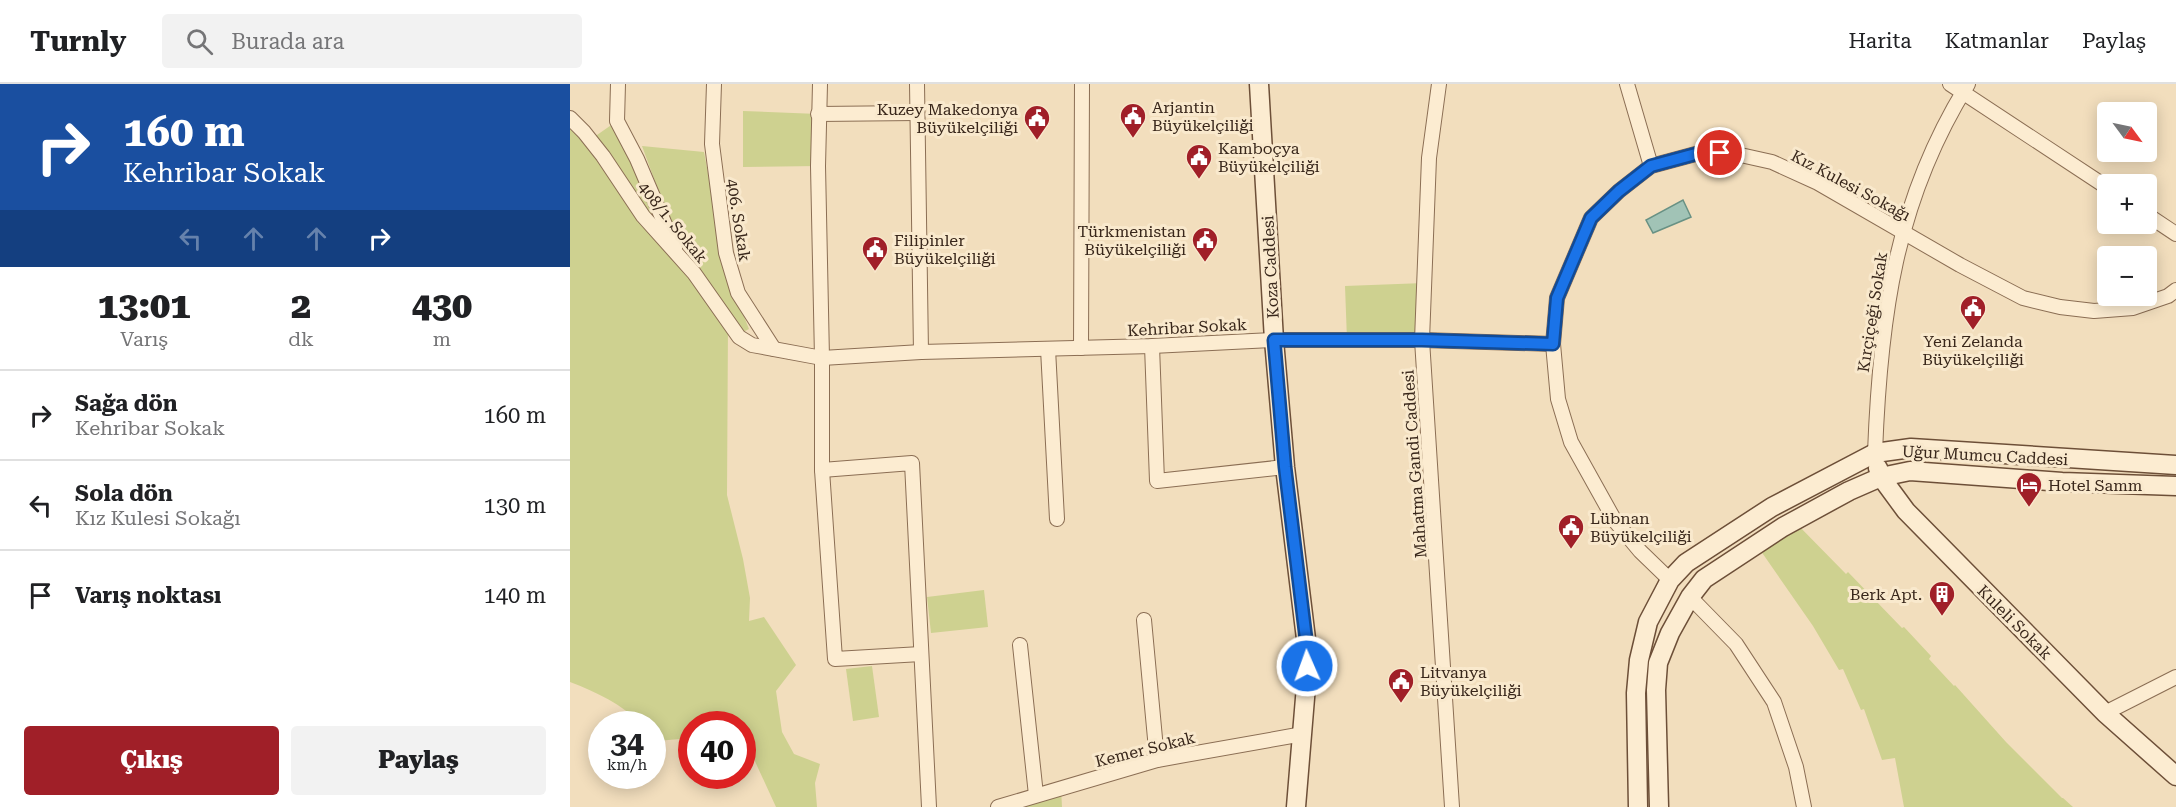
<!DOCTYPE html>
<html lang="tr">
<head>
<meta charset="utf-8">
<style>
	:root { --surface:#fff; --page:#f2f2f2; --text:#202124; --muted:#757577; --line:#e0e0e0; --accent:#a01f28 }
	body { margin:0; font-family:"Roboto Serif",serif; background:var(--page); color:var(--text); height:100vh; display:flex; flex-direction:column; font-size:22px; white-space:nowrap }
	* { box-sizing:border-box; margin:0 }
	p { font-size:20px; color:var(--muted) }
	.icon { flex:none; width:33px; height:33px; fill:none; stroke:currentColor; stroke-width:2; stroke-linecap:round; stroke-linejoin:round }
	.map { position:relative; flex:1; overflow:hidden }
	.side { display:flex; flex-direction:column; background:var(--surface); width:570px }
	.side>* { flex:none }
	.hud { background:#1a4fa0; color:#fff; overflow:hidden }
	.needle { width:39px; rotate:123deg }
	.tools { position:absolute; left:1527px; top:18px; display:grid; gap:12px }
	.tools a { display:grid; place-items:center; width:60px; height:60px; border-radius:6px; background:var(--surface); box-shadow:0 3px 15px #0003; font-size:30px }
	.speed { position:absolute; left:18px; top:627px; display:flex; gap:12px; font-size:30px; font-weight:700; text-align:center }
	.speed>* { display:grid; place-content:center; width:78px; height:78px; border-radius:50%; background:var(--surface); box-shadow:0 3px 15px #0003; line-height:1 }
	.speed small { font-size:15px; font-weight:400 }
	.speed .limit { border:9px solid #d22; background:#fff; color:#111 }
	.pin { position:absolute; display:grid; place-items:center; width:51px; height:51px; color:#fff; margin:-26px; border:3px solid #fff; border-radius:50%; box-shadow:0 2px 6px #0007 }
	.me { position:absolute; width:66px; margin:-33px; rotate:358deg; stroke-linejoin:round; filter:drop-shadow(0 0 4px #0008) }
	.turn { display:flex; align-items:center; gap:21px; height:126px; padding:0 24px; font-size:27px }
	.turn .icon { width:78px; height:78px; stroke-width:2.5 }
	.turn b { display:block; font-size:42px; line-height:51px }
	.lanes { display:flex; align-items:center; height:57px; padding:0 24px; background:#0003; justify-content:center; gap:30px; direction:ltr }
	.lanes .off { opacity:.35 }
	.eta { display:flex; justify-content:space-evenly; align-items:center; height:102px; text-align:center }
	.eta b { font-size:36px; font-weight:800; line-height:42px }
	.button { display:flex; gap:12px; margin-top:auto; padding:12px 24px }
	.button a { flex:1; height:69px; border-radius:6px; background:var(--accent); color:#fff; font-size:24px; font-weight:800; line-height:69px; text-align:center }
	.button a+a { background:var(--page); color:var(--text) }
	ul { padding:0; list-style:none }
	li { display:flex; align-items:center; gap:18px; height:90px; padding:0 24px; border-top:2px solid var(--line) }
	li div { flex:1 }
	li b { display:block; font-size:22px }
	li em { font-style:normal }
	header { display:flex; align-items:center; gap:36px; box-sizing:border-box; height:84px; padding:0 30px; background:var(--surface); border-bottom:2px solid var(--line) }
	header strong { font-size:28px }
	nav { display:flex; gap:33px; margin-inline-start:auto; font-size:21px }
	.search { width:420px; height:54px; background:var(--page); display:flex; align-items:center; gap:15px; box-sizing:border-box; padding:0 21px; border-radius:6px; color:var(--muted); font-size:22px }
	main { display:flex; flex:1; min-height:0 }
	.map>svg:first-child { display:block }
</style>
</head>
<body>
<header>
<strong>Turnly</strong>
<div class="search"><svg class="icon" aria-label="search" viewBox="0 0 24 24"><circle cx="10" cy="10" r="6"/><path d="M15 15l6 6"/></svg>Burada ara</div>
<nav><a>Harita</a><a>Katmanlar</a><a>Paylaş</a></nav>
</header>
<main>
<section class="side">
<div class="hud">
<div class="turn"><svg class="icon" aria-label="right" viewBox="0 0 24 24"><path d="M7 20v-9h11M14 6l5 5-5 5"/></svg><div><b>160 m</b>Kehribar Sokak</div></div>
<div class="lanes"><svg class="icon off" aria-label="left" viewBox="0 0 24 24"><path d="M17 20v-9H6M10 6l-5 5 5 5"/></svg><svg class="icon off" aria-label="ahead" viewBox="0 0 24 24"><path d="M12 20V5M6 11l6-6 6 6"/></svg><svg class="icon off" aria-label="ahead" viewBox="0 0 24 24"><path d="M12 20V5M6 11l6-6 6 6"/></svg><svg class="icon" aria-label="right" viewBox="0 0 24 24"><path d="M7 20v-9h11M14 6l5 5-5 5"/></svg></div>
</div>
<div class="eta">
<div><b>13:01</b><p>Varış</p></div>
<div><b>2</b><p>dk</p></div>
<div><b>430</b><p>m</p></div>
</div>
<ul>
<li><svg class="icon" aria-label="right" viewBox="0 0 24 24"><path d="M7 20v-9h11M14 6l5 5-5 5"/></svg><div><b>Sağa dön</b><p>Kehribar Sokak</p></div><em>160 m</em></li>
<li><svg class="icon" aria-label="left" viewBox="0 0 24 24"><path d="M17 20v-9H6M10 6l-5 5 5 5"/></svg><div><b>Sola dön</b><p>Kız Kulesi Sokağı</p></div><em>130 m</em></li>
<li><svg class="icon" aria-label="arrive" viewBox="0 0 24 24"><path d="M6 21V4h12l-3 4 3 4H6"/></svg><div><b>Varış noktası</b></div><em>140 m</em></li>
</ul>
<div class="button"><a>Çıkış</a><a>Paylaş</a></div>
</section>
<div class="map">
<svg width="1606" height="723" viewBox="0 0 1606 723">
	<rect width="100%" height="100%" fill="#f2debd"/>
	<g fill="#ced190">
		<path d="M173,27L248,30V82L173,83Z"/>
		<path d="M0,34L14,48L27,51L47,37L97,142L158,240L157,411L173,475L180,514L179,537L194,533L226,581L206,607L212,648L224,670L250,680L245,699L247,723H206L183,673L173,655L172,640H122L121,654L87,657L83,653L82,640H71C52,620 26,608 0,598Z"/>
		<path d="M72,62L134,68L157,190L179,245L171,249L111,160L98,133Z"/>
		<path d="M854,199L852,256H777L775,202Z"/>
		<path d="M1224,437L1276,490L1278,488L1332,544L1334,543L1361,572L1359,575L1384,602L1385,601L1436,658L1492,714H1493L1503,723H1334L1325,674L1312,676L1294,625L1291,626L1273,585L1269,586L1243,542L1186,460Z"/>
		<path d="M414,506L418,543L361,549L357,513Z"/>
		<path d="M302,582L309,633L283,637L276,585Z"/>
		<path d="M491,704L492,723H428Z"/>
	</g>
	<path fill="#a1c3b6" stroke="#689184" stroke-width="1.5" d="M1113,116L1121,133L1083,149L1076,136Z"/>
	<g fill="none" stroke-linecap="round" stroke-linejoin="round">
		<g stroke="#8b6e54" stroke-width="16">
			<g id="street">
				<path d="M48,0L47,37L67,75L105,164"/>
				<path d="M144,0L142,60L156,169L168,209L204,265"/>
				<path d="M250,0L248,82L252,274V386L342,379L359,723"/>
				<path d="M347,0L351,268"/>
				<path d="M869,0L859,74L852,256L882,723"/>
				<path d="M1057,0L1081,82"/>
				<path d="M1380,0L1538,104"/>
				<path d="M248,30L346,29"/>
				<path d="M0,34L14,48L33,72L73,132L124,189L169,253L182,261L252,274L351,268L582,262L704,256H852L983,260"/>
				<path d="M1576,130L1606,150"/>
				<path d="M582,262L587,397L715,383"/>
				<path d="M511,264L512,0"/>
				<path d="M478,265L487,435"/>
				<path d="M1305,369C1310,234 1325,117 1398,0"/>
				<path d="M252,386L265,575L351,570"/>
				<path d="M1100,496L1070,467L1045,437L1001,358L988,315L983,260L987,214L1021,134L1049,107L1081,82L1133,68L1166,70L1202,78L1248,99L1390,181L1453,214L1490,223L1524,227L1563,224L1598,212L1606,206"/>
				<path d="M1120,513L1166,560L1204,618L1226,683L1234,723"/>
				<path d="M574,536L587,676"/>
				<path d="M450,561L466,711"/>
				<path d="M1535,629L1606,593"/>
				<path d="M428,723L587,676L733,650"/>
			</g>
		</g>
		<g stroke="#6d4f38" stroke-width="21">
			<g id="secondary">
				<path d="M689,0L704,256L715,383L737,563L736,602L726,723"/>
				<path d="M1308,384L1311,393L1336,427L1535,629L1606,692"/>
				<path d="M1068,723L1066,609L1069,576L1078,538L1100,496L1116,479L1202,423L1305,369L1341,364L1606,381"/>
				<path d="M1089,723L1086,606L1088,579L1100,549L1120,513L1134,495L1213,443L1279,407L1311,393L1340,387L1492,398L1606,402"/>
			</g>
		</g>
		<use href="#street" stroke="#fcecd1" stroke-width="14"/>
		<use href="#secondary" stroke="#fcecd1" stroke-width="18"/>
	</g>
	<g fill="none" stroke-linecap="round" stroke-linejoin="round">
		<g stroke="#114b97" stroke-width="15">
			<path id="route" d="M737,582V563L715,383L704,256H852L983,260L987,214L1021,134L1049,107L1081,82L1133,68L1150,69"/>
		</g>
		<use href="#route" stroke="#1a73e8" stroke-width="10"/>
	</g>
	<defs>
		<g id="civic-pin" transform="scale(1.35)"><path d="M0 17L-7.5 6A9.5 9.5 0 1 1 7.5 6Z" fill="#a01f28" stroke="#f9e9cd"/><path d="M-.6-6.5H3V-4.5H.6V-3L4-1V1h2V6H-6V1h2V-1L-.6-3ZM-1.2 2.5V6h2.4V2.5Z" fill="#fff"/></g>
		<g id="hotel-pin" transform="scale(1.35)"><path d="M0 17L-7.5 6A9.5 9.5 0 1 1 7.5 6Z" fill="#a01f28" stroke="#f9e9cd"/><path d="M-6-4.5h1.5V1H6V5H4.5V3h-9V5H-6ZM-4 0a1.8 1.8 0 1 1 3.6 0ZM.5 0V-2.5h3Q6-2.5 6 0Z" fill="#fff"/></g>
		<g id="building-pin" transform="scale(1.35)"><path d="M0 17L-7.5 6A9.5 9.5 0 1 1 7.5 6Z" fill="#a01f28" stroke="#f9e9cd"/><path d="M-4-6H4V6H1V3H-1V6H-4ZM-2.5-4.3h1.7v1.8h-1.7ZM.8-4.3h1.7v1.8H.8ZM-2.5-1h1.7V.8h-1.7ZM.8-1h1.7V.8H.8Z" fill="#fff"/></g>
	</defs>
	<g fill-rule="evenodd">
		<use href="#civic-pin" x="563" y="32"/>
		<use href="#civic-pin" x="467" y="34"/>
		<use href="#civic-pin" x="629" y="73"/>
		<use href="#civic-pin" x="635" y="156"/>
		<use href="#civic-pin" x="305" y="165"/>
		<use href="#civic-pin" x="1403" y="224"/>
		<use href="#hotel-pin" x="1459" y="401"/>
		<use href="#civic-pin" x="1001" y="443"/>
		<use href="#building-pin" x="1372" y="510"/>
		<use href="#civic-pin" x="831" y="597"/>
	</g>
	<g text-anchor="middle" stroke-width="6" stroke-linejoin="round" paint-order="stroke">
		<g font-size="16" fill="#39271b" stroke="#f9e9cd" text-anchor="start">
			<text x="582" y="29">Arjantin<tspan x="582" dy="18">Büyükelçiliği</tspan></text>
			<text x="448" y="31" text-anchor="end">Kuzey Makedonya<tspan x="448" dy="18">Büyükelçiliği</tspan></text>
			<text x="648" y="70">Kamboçya<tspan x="648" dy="18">Büyükelçiliği</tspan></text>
			<text x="616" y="153" text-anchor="end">Türkmenistan<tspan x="616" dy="18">Büyükelçiliği</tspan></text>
			<text x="324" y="162">Filipinler<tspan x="324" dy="18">Büyükelçiliği</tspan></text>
			<text x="1403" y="263" text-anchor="middle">Yeni Zelanda<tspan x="1403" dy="18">Büyükelçiliği</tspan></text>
			<text x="1478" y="407">Hotel Samm</text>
			<text x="1020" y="440">Lübnan<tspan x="1020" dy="18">Büyükelçiliği</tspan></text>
			<text x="1352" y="516" text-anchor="end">Berk Apt.</text>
			<text x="850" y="594">Litvanya<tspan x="850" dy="18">Büyükelçiliği</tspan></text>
		</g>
		<g font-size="16" fill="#39271b" stroke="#f9e9cd">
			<text transform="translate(1281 101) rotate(28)" y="6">Kız Kulesi Sokağı</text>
			<text transform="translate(169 136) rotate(81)" y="6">406. Sokak</text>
			<text transform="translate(103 138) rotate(51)" y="6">408/1. Sokak</text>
			<text transform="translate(700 183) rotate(-93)" y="6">Koza Caddesi</text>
			<text transform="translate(1302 228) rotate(-81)" y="6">Kırçiçeği Sokak</text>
			<text transform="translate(617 243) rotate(-3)" y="6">Kehribar Sokak</text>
			<text transform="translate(1415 371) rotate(3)" y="6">Uğur Mumcu Caddesi</text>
			<text transform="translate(844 380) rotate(-94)" y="6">Mahatma Gandi Caddesi</text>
			<text transform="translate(1445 538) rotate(45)" y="6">Kuleli Sokak</text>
			<text transform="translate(575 665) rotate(-14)" y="6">Kemer Sokak</text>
		</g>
	</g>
</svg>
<div class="tools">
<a><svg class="needle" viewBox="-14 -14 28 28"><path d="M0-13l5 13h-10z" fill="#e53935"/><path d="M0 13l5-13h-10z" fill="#757577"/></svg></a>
<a>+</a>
<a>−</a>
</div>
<div class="speed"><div>34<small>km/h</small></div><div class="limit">40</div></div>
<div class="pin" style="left:1150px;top:69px;background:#d93025"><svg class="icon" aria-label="arrive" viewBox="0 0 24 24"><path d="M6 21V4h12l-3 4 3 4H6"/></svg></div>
<svg class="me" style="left:737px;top:582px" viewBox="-20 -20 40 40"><circle r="17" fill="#1a73e8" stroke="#fff" stroke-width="3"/><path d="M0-11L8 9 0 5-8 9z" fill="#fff"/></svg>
</div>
</main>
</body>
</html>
